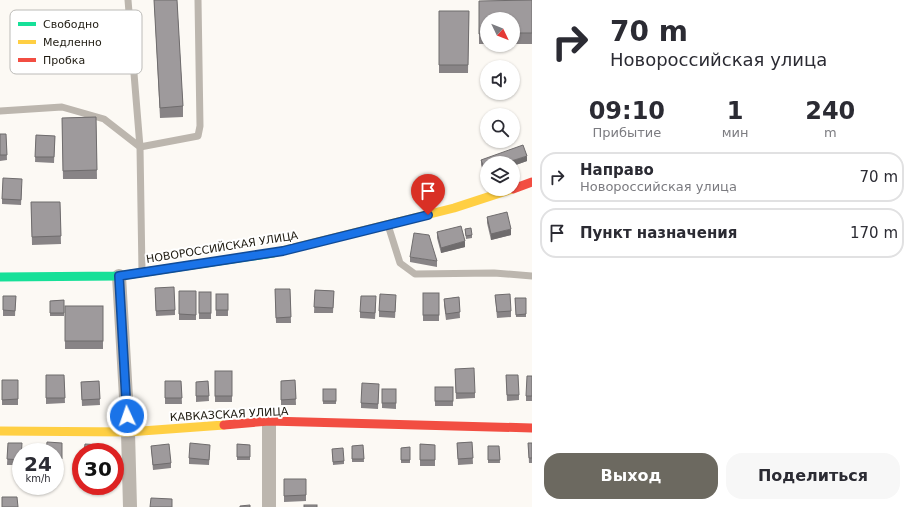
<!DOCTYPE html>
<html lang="ru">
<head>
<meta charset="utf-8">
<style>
	:root { --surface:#fff; --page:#f7f7f7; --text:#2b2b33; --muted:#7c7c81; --line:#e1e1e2; --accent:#6c6960 }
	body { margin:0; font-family:"DejaVu Sans",sans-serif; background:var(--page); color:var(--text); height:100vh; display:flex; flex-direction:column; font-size:15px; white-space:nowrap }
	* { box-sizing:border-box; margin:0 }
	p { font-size:13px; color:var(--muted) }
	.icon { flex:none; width:22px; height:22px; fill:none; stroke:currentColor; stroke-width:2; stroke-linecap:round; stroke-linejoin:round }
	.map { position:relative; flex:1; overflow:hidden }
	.panel { display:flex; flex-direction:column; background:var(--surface); width:380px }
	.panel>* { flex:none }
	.hud { background:#fff; color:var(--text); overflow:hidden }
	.needle { width:26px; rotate:133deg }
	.fabs { position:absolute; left:480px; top:12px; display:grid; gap:8px }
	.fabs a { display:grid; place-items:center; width:40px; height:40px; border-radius:50%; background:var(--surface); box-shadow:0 1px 3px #0004; font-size:20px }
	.speed { position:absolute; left:12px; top:443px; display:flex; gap:8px; font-size:20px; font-weight:700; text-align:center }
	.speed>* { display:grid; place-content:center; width:52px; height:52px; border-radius:50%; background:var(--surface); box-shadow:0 1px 3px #0004; line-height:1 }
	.speed small { font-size:10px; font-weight:400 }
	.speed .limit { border:6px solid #d22; background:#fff; color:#111 }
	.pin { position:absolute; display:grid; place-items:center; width:34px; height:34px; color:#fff; margin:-41px -17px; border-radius:50% 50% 50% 0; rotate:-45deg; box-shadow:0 0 4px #0007 }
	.pin .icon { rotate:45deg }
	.me { position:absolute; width:44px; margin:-22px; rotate:357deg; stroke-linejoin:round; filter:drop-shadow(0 0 3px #0008) }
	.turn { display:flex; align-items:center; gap:14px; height:84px; padding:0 12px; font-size:18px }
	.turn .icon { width:52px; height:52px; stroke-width:2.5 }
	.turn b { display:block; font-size:28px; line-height:34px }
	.eta { display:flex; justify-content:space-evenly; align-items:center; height:68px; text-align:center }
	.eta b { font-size:24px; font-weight:700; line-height:28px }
	.action { display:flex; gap:8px; margin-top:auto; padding:8px 12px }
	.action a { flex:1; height:46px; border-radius:16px; background:var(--accent); color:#fff; font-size:16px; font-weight:700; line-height:46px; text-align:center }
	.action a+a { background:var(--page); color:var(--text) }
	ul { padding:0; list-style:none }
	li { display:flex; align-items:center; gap:12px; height:50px; margin:0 8px 6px; padding:0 4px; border:2px solid var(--line); border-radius:16px }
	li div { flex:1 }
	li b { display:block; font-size:15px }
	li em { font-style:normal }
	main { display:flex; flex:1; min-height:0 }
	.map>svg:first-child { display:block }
</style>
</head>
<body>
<main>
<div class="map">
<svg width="532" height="507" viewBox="0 0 532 507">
	<rect width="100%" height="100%" fill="#fcf9f4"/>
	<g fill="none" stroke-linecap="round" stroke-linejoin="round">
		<g stroke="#bcb6ae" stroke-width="7">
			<path d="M128,0L140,147L198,136L200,126L198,0"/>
			<path d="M0,111L62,107L104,119L140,147L142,272"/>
			<path d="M388,225L400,263L415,274L494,273L532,276"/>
		</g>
		<g stroke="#bcb6ae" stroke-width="14">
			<path d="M119,276L128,432L130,507"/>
			<path d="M269,421V507"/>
		</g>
		<path stroke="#16e098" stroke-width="9" d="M0,277L119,276L273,253"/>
		<g stroke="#ffcf43" stroke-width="9">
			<path d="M273,253L454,208L512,189"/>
			<path d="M0,431L128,432L224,425"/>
		</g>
		<g stroke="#f24e42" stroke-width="9">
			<path d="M513,189L532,182"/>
			<path d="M224,425L269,421L532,428"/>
		</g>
	</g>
	<g fill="#888486">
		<path d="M154,0H177L183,106V117L160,118Z"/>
		<path d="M532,0V44H513V19H487V44H479V1Z"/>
		<path d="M439,11H469L468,73H439Z"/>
		<rect x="10" y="27" width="93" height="35"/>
		<path d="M96,117L97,179H63L62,118Z"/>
		<path d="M0,134H6L7,160L0,161Z"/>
		<path d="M36,135L55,136L54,163L35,162Z"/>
		<path d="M481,160L527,161L485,176L481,165Z"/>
		<path d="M22,185L21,205L2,204V199Z"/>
		<path d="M31,202H60L61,244L32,245Z"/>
		<path d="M487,217L511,235L491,240L487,223Z"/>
		<path d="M465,229L472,235V238L466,239Z"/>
		<path d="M437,232L465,247L441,253L437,238Z"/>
		<path d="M410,257L437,261V267L410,262Z"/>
		<path d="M275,289H290L291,323H276Z"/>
		<path d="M315,290L334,291L333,313H314Z"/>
		<rect x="179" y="291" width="17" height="29"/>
		<rect x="199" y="292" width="12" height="27"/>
		<rect x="423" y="293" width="16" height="28"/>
		<path d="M155,294L175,310V315L156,316Z"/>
		<rect x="216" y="294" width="12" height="22"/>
		<path d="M495,295L511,311V317L497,318Z"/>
		<path d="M3,296H16L15,316H3Z"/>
		<path d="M459,297L460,318L446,320L444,305V299Z"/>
		<path d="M515,298H526V317H516Z"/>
		<path d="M64,300V316H50V301Z"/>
		<path d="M396,300L395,318L379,317V311Z"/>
		<path d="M376,302L375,319L360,318V312Z"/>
		<rect x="65" y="306" width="38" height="43"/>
		<path d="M455,369L475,393V398L456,399Z"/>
		<rect x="215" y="371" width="17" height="31"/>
		<path d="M46,375H64L65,403L46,404Z"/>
		<path d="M506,375L519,395V400L507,401Z"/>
		<path d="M532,376V401H526V396Z"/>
		<rect x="2" y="380" width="16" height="25"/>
		<path d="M295,380L296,405H281V381Z"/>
		<path d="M99,381L100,405L82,406L81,382Z"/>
		<path d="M165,381H181L182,404H165Z"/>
		<path d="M208,381L209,401L196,402V382Z"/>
		<rect x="435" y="387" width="18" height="19"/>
		<rect x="323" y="389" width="13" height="15"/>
		<path d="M379,389L378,409L361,408V403Z"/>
		<path d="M382,389H396V409L382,408Z"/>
		<path d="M472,442L473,464L458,465L457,443Z"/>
		<path d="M8,443L21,452V465H7Z"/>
		<path d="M62,443V464H55V452Z"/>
		<path d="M528,443H532V463H529Z"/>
		<path d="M237,444L250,445V460H237Z"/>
		<path d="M420,444L435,445V466H420Z"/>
		<path d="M363,445L364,462H352V446Z"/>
		<path d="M151,446L171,463V468L153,470Z"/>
		<path d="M488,446H499L500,463H488Z"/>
		<path d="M410,447V463H401V448Z"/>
		<path d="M332,449L344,461V464L333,465Z"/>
		<path d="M210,450L209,465L189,464V458Z"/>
		<path d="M284,479H306V501L284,502Z"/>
	</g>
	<g fill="#6f6c6d">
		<path d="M527,156V161L513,166V163H505Z"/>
		<path d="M487,169V175L485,176V170Z"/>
		<path d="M511,229V235L491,240V234Z"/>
		<path d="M465,241V247L441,253V248Z"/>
	</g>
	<g fill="#9e9a9c" stroke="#6f6c6d">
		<path d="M154,0H177L183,106L160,108Z"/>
		<path d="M532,0V33H513V19H487V34H479V1Z"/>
		<path d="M439,11H469L468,65H439Z"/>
		<path d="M96,117L97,170L63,171L62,118Z"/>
		<path d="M0,134H6L7,155H0Z"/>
		<path d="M36,135L55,136L54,157H35Z"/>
		<path d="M523,145L527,156L505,163H487V169L485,170L481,160Z"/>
		<path d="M3,178L22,179L21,200L2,199Z"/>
		<path d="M31,202H60L61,236L32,237Z"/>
		<path d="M507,212L511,229L491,234L487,217Z"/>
		<path d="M461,226L465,241L441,248L437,232Z"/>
		<path d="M471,228L472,235L466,236L465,229Z"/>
		<path d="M414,233L429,235L437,261L410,257Z"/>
		<path d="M174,287L175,310L156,311L155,288Z"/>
		<path d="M275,289H290L291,317L276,318Z"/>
		<path d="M315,290L334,291L333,308L314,307Z"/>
		<path d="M179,291H196V315L179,314Z"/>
		<rect x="199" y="292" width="12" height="21"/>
		<rect x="423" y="293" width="16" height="22"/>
		<rect x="216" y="294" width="12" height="16"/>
		<path d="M380,294L396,295L395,312L379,311Z"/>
		<path d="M510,294L511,311L497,312L495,295Z"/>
		<path d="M3,296H16L15,311L3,310Z"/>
		<path d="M361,296H376L375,313L360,312Z"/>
		<path d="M459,297L460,312L446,314L444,299Z"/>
		<path d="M515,298H526V314L516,315Z"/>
		<path d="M64,300V313H50V301Z"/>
		<rect x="65" y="306" width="38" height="35"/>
		<path d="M474,368L475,393H456L455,369Z"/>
		<rect x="215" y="371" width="17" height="25"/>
		<path d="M46,375H64L65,398H46Z"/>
		<path d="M506,375H518L519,395H507Z"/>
		<path d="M527,376H532V396H526Z"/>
		<path d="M2,380H18V399L2,400Z"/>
		<path d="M295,380L296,399L281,400V381Z"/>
		<path d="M99,381L100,399L82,400L81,382Z"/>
		<path d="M165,381H181L182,398H165Z"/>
		<path d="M208,381L209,396H196V382Z"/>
		<path d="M362,383L379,384L378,404L361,403Z"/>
		<rect x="435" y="387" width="18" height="14"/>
		<rect x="323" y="389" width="13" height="12"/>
		<rect x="382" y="389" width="14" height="14"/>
		<path d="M47,442L62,443V459L55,458V452H46Z"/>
		<path d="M472,442L473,458L458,459L457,443Z"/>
		<path d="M8,443H22L21,460L7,459Z"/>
		<path d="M190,443L210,445L209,460L189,458Z"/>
		<path d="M528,443H532V458H529Z"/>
		<path d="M85,444L102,445L101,452H84Z"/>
		<path d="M169,444L171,463L153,465L151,446Z"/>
		<path d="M237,444L250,445V457H237Z"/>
		<path d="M420,444L435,445V460H420Z"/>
		<path d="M363,445L364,459H352V446Z"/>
		<path d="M488,446H499L500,460H488Z"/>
		<path d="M410,447V460H401V448Z"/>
		<path d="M343,448L344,461L333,462L332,449Z"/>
		<path d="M284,479H306V495L284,496Z"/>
		<path d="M2,497H17L18,507H2Z"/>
		<path d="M151,498L172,499V507H150Z"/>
		<path d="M250,505V507H240V506Z"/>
		<rect x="304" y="505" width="13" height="2"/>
	</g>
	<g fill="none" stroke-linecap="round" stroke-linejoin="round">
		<g stroke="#114b97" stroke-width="10">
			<path id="route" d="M127,416L119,276L283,251L428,215"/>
		</g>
		<use href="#route" stroke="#1a73e8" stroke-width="7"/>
	</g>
	<g text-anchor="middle" stroke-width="4" stroke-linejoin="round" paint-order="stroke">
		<g font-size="11" fill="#1f1b11" stroke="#fff">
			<text transform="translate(222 247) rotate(-9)" y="4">НОВОРОССИЙСКАЯ УЛИЦА</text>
			<text transform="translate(229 414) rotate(-3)" y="4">КАВКАЗСКАЯ УЛИЦА</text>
		</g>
	</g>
	<rect x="10" y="10" width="132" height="64" rx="6" fill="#fff" stroke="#bcbbb8" stroke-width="1"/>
	<rect x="18" y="22" width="18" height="4" fill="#16e098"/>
	<rect x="18" y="40" width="18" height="4" fill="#ffcf43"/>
	<rect x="18" y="58" width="18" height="4" fill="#f24e42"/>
	<g font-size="11" fill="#1f1b11">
		<text x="43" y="28">Свободно</text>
		<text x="43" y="46">Медленно</text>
		<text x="43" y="64">Пробка</text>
	</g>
</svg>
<div class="fabs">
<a><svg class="needle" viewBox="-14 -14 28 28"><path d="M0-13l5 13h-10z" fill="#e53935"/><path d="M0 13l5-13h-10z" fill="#7c7c81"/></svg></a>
<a><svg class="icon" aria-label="sound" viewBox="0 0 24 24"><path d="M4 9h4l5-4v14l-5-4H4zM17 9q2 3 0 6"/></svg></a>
<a><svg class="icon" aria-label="search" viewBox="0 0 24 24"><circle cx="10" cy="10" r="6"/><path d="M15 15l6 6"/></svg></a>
<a><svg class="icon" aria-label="layers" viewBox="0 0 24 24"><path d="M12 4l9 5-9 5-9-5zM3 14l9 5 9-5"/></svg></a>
</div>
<div class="speed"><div>24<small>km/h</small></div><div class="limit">30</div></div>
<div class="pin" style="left:428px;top:215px;background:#d93025"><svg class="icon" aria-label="arrive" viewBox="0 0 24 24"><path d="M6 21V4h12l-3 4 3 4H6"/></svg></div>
<svg class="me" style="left:127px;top:416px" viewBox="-20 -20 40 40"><circle r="17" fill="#1a73e8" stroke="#fff" stroke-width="3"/><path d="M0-11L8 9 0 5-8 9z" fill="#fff"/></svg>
</div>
<section class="panel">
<div class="hud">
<div class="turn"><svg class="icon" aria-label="right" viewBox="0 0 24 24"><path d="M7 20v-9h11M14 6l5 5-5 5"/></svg><div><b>70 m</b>Новороссийская улица</div></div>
</div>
<div class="eta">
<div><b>09:10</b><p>Прибытие</p></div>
<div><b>1</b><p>мин</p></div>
<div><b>240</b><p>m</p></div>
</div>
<ul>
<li><svg class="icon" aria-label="right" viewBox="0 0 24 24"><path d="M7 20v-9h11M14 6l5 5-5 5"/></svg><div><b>Направо</b><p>Новороссийская улица</p></div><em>70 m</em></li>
<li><svg class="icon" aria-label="arrive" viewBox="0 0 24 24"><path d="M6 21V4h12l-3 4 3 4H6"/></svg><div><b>Пункт назначения</b></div><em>170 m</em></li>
</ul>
<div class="action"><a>Выход</a><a>Поделиться</a></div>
</section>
</main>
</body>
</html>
